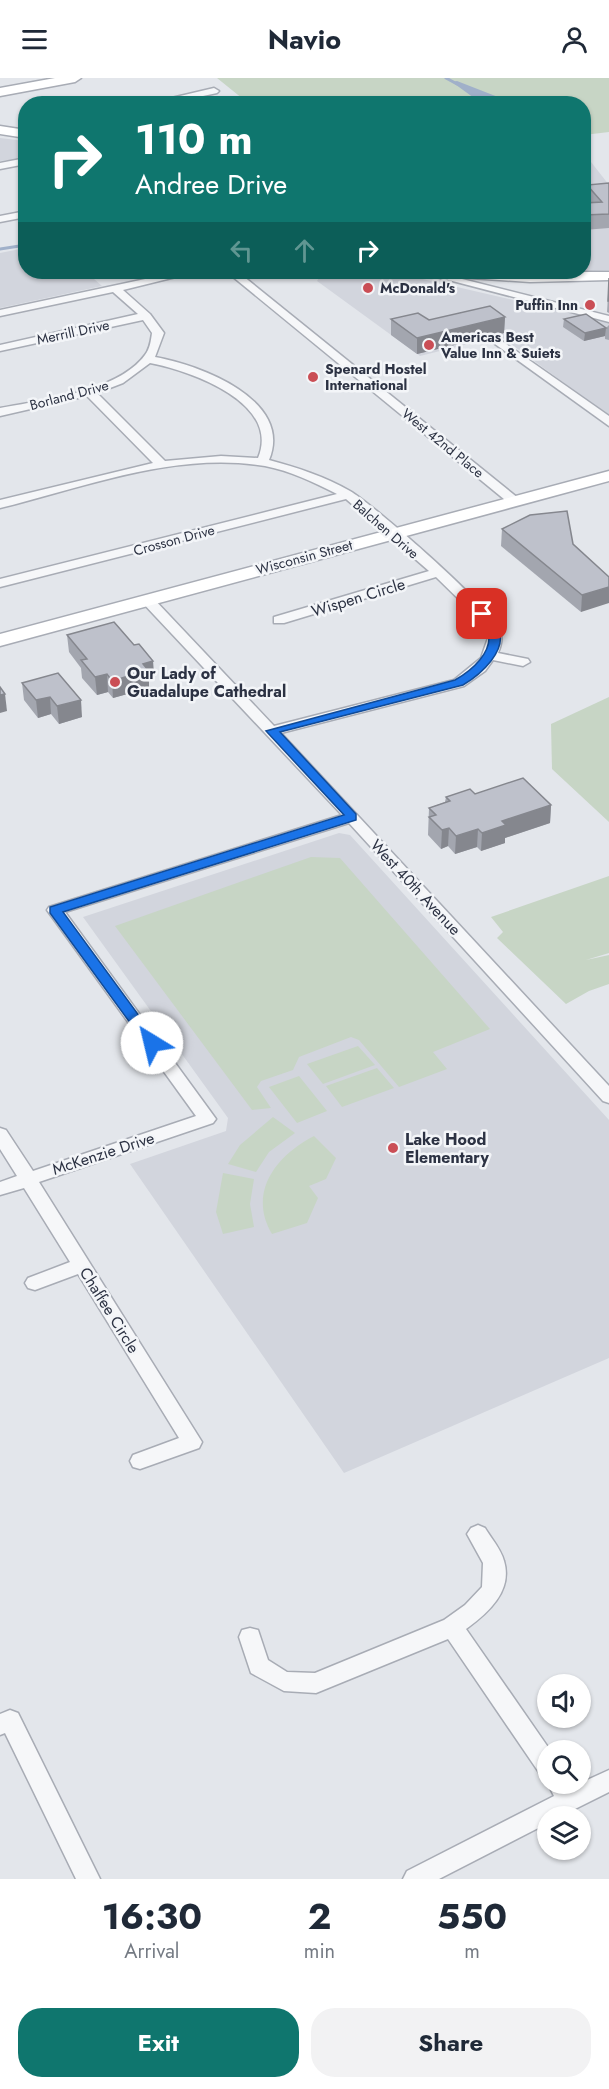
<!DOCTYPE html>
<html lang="en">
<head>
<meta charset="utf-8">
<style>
	:root { --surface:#fff; --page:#f2f2f3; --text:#1f2937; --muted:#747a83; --accent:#0f766e }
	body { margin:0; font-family:Jost,sans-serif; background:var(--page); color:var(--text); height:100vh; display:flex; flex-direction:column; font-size:22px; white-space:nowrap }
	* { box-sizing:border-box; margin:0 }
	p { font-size:20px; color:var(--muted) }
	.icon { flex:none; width:33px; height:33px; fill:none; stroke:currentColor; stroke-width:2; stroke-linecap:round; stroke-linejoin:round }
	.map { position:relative; height:1801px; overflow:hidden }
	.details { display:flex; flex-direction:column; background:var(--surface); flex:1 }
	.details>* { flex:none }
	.hud { position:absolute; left:18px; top:18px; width:573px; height:183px; border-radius:24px; box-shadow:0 2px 4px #0004; background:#0f766e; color:#fff; overflow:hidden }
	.controls { position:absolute; left:537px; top:1596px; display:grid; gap:12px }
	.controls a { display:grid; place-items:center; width:54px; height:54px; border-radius:50%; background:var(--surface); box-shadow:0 2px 4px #0004; font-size:30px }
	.pin { position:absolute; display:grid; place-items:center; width:51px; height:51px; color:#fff; margin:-26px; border-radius:12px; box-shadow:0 3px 9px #0006 }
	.me { position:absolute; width:66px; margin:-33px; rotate:324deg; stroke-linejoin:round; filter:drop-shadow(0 0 4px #0008) }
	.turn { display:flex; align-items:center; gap:21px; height:126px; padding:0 18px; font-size:27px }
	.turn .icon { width:78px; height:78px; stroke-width:2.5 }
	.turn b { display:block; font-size:42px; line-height:51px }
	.lanes { display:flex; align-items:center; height:57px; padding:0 18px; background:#0003; justify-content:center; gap:30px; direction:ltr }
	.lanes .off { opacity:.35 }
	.eta { display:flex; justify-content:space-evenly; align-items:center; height:102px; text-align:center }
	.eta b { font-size:36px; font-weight:700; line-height:42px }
	.button { display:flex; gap:12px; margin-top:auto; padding:12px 18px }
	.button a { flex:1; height:69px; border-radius:24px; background:var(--accent); color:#fff; font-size:24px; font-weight:700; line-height:69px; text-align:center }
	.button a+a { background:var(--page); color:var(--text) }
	header { display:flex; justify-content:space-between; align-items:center; height:78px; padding:0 18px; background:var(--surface); font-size:27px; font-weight:700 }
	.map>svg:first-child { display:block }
</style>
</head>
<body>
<header><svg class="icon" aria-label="menu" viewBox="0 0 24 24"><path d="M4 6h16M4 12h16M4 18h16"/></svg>Navio<svg class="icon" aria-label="person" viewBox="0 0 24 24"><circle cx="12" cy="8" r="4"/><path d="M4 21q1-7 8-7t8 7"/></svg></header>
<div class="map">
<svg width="609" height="1801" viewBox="0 0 609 1801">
	<rect width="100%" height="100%" fill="#e3e6eb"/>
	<g fill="#d2d5dd">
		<path d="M0,60L25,63V94L10,82L0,83Z"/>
		<path d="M584,75L609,107V192L584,193Z"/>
		<path d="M25,170L26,194H86L102,208L0,230V175Z"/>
		<path d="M323,194H392L609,244V338L500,258L420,278L317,203Z"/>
		<path d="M339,755L350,757L609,1042V1280L344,1395L130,1086L226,1053L228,1040L83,839Z"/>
	</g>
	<g fill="#c7d5c5">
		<path d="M217,0H609V54L584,57V26L248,25Z"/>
		<path d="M609,619V744L552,691L551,646Z"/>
		<path d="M311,779L340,780L490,951L433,974L447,991L399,1009L359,962L351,959L299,979L293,992L261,1003L257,1009L271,1030L252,1032L115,848Z"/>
		<path d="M609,798V875L586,882L609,877V906L589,913L566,926L497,860L503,854L491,839Z"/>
		<path d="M358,968L375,987L323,1006L307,986Z"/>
		<path d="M377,990L394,1010L342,1029L326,1008Z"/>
		<path d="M299,998L327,1033L297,1045L269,1009Z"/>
		<path d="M273,1039L295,1055L269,1074L256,1094L228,1086L240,1067Z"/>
		<path d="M314,1058L336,1080L326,1101L309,1108L318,1120L307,1145L272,1156C247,1114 277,1077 314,1058Z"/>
		<path d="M223,1095L254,1101L250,1126L254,1149L223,1156L216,1134Z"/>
	</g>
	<path fill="#a0b0c9" d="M457,3L498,19L499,24L509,25H481L452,4Z"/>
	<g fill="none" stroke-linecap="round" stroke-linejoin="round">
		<g stroke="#a0b0c9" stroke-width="3">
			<path d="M446,0L457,6"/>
			<path d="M0,171L26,167"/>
		</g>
		<g stroke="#a8acb5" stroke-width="3">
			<g id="street">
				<path d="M214,10L219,13L217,15L166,26H146Z"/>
				<path d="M26,80V86L0,91V85Z"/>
				<path d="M26,133V139L0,144V138Z"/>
				<path d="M178,194H196L123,212L150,236L164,255L155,279C200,287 294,322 269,382C298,390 324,398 350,413C374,427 492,530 500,553C503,560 501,568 498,575L528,581L530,584L523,588L493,582L485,593L464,608L281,655L609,1008V1025L603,1023L349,745L65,834L216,1041L213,1045L39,1104L202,1364L199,1370L140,1391L133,1389L130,1383L133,1377L179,1360L78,1196L35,1212L28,1210L25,1205L28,1200L70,1184L24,1110L0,1117V1104L17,1098L0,1071V1050L6,1052L33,1093L196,1038L47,832L49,829L342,737L140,522L147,518L152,519L274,648L454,602L481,580L488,560L480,542L436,499L284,545H274V539L429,493L346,421L0,509V501L337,416C313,404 291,393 265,388C176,373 85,409 0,430V422L153,385L87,318L0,338V330C42,322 118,314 145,277C150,271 151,262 152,255L143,242L0,273V267L138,236L113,214L0,238V232ZM150,285C192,293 281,325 258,380L221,378L165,383L97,315L123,305Z"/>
				<path d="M227,194H238L518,420V426H510Z"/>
				<path d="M418,194H434L609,238V244Z"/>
				<path d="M499,261L609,338V348L495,266V262Z"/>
				<path d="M478,1447L485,1450C491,1460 501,1471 504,1483C513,1513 488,1535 466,1551L550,1672H548V1699L540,1696L448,1561L316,1615L284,1613L251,1595L239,1559L242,1552L250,1550L258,1552L268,1582L287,1594L315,1595L444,1542L465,1527L482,1509L483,1485L467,1456L471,1450Z"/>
				<path d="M10,1632L18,1635L100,1801H76L5,1655L0,1657V1636Z"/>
				<path d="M609,1692V1714L561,1738H548V1745L439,1801H403L407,1793L554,1718L548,1706H572L574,1708Z"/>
			</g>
		</g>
		<g stroke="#a8acb5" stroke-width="3">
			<g id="secondary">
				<path d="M55,0H81L75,4L0,18V10Z"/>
				<path d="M0,48L26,52V60L0,56Z"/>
				<path d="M435,194H609V202L530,204L442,198Z"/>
				<path d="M609,393V403L0,568V556Z"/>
			</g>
		</g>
		<use href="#street" fill="#f6f7f9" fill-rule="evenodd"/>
		<use href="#secondary" fill="#fff" fill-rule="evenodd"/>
	</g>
	<g fill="#a3a6af">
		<path d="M609,105V150L584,152V125H589L586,122L587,107Z"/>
		<path d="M609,200V235L607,234Z"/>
		<path d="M505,239L504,255L417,276L391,257V241L429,242Z"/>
		<path d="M564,241L606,250L609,247V262L605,261V258L584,263L563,249Z"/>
		<path d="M502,451L573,466L609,499L581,534L501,468Z"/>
		<path d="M67,557L134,567L153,583L154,601L149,602V610L113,620L108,614L97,617L82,600L81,590L69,574Z"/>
		<path d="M58,595L82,639L59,646L51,636L38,640L24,622L22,605Z"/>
		<path d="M475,716L551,727L550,745L505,760V765L481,773L477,769L455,776L448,768L441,771L428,757L429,730L445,724L446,719Z"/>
	</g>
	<g fill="#85878e">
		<path d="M147,194H158L147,196Z"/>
		<path d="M505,239L504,255L417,276V260Z"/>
		<path d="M606,250L605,258L584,263L585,255Z"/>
		<path d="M609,509V525L581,534L582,517Z"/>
		<path d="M153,583L154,601L149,602V610L113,620L112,603L143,586Z"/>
		<path d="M107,596L108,614L97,617L95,599Z"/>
		<path d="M5,616L7,633L0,635V617Z"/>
		<path d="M50,619L51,636L38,640L36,622Z"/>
		<path d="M81,622L82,639L59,646L57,628Z"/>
		<path d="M551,727L550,745L505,760V765L481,773L482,755L502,743Z"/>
		<path d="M449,750L448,768L441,771L442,752Z"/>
		<path d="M478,751L477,769L455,776L456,758Z"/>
	</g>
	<g fill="#bec1cb" stroke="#85878e" stroke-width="1.5">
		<path d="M609,105V136L584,137V125L602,124L587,107Z"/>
		<path d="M609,200V223H608Z"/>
		<path d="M490,228L505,239L417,260L391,241L418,235L429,242Z"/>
		<path d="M586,236L606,250L585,255L564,241Z"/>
		<path d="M567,433L573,466L609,499V509L582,517L502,451L530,437Z"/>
		<path d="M114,544L134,567L139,566L153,583L143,586L148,592L112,603L107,596L95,599L81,582L87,581L67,557Z"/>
		<path d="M58,595L81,622L57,628L50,619L36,622L22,605Z"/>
		<path d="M0,609L5,616L0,617Z"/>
		<path d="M523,700L551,727L502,743L506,747L482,755L478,751L456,758L449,750L442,752L429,739L436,737L429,730L450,723L446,719L470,711L475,716Z"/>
	</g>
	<path fill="#1a73e8" stroke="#114b97" stroke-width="1.5" d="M478,534H486C490,539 495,544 498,550C509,572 480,597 463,607L280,654L356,736V742L63,834L159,965L157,968H147L50,835V829L344,737L266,653L455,602C471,593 494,574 488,553C486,547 480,541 477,536Z"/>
	<g fill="#ca4e55" stroke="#f3f5f8" stroke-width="2">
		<circle cx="368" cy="210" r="6"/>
		<circle cx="590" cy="227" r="6"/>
		<circle cx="429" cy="267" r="6"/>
		<circle cx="313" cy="299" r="6"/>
		<circle cx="115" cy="604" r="6"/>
		<circle cx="393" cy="1070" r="6"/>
	</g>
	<g text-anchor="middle" stroke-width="5" stroke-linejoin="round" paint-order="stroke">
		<g font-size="14" font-weight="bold" fill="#2c3243" stroke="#f3f5f8" text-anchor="start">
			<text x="380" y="215">McDonald's</text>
			<text x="578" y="232" text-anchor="end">Puffin Inn</text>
			<text x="441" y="264">Americas Best<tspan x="441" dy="16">Value Inn &amp; Suiets</tspan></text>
			<text x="325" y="296">Spenard Hostel<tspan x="325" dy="16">International</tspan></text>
		</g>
		<g font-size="14" fill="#2c3243" stroke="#f3f5f8">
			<text transform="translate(73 254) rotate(-12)" y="5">Merrill Drive</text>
			<text transform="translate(69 317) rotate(-15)" y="5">Borland Drive</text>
			<text transform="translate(443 365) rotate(39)" y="5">West 42nd Place</text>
			<text transform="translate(386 451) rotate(41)" y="5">Balchen Drive</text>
			<text transform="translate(174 462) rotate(-15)" y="5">Crosson Drive</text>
			<text transform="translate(304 479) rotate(-15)" y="5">Wisconsin Street</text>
		</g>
		<g font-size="16" fill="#2c3243" stroke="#f3f5f8">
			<text transform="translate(358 519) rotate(-17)" y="6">Wispen Circle</text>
			<text transform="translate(416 809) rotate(47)" y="6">West 40th Avenue</text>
			<text transform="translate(103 1075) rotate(-18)" y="6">McKenzie Drive</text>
			<text transform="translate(110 1232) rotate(58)" y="6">Chaffee Circle</text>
		</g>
		<g font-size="16" font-weight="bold" fill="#2c3243" stroke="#f3f5f8" text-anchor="start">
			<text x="127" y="601">Our Lady of<tspan x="127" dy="18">Guadalupe Cathedral</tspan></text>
			<text x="405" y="1067">Lake Hood<tspan x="405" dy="18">Elementary</tspan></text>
		</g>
	</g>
</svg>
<div class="controls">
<a><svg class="icon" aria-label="sound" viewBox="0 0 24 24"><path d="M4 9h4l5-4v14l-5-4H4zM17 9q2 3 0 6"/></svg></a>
<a><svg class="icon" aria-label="search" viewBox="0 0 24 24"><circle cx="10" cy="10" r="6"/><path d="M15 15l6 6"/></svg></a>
<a><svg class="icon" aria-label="layers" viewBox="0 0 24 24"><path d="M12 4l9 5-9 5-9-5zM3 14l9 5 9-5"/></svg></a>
</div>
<div class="pin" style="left:482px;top:536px;background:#d93025"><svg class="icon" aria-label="arrive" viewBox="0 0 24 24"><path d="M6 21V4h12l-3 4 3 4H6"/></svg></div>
<svg class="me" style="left:152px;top:965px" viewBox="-20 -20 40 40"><circle r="19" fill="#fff"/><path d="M0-13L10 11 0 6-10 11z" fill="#1a73e8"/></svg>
<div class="hud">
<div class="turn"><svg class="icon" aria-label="right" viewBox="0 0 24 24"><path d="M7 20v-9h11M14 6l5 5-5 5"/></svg><div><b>110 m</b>Andree Drive</div></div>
<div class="lanes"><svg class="icon off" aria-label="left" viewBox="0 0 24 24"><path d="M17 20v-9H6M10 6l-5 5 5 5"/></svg><svg class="icon off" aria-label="ahead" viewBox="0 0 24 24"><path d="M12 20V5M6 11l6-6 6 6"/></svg><svg class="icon" aria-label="right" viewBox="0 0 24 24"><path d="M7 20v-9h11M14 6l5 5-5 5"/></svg></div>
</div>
</div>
<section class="details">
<div class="eta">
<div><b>16:30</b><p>Arrival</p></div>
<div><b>2</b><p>min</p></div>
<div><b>550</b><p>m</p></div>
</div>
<div class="button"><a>Exit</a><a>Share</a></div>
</section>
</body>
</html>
